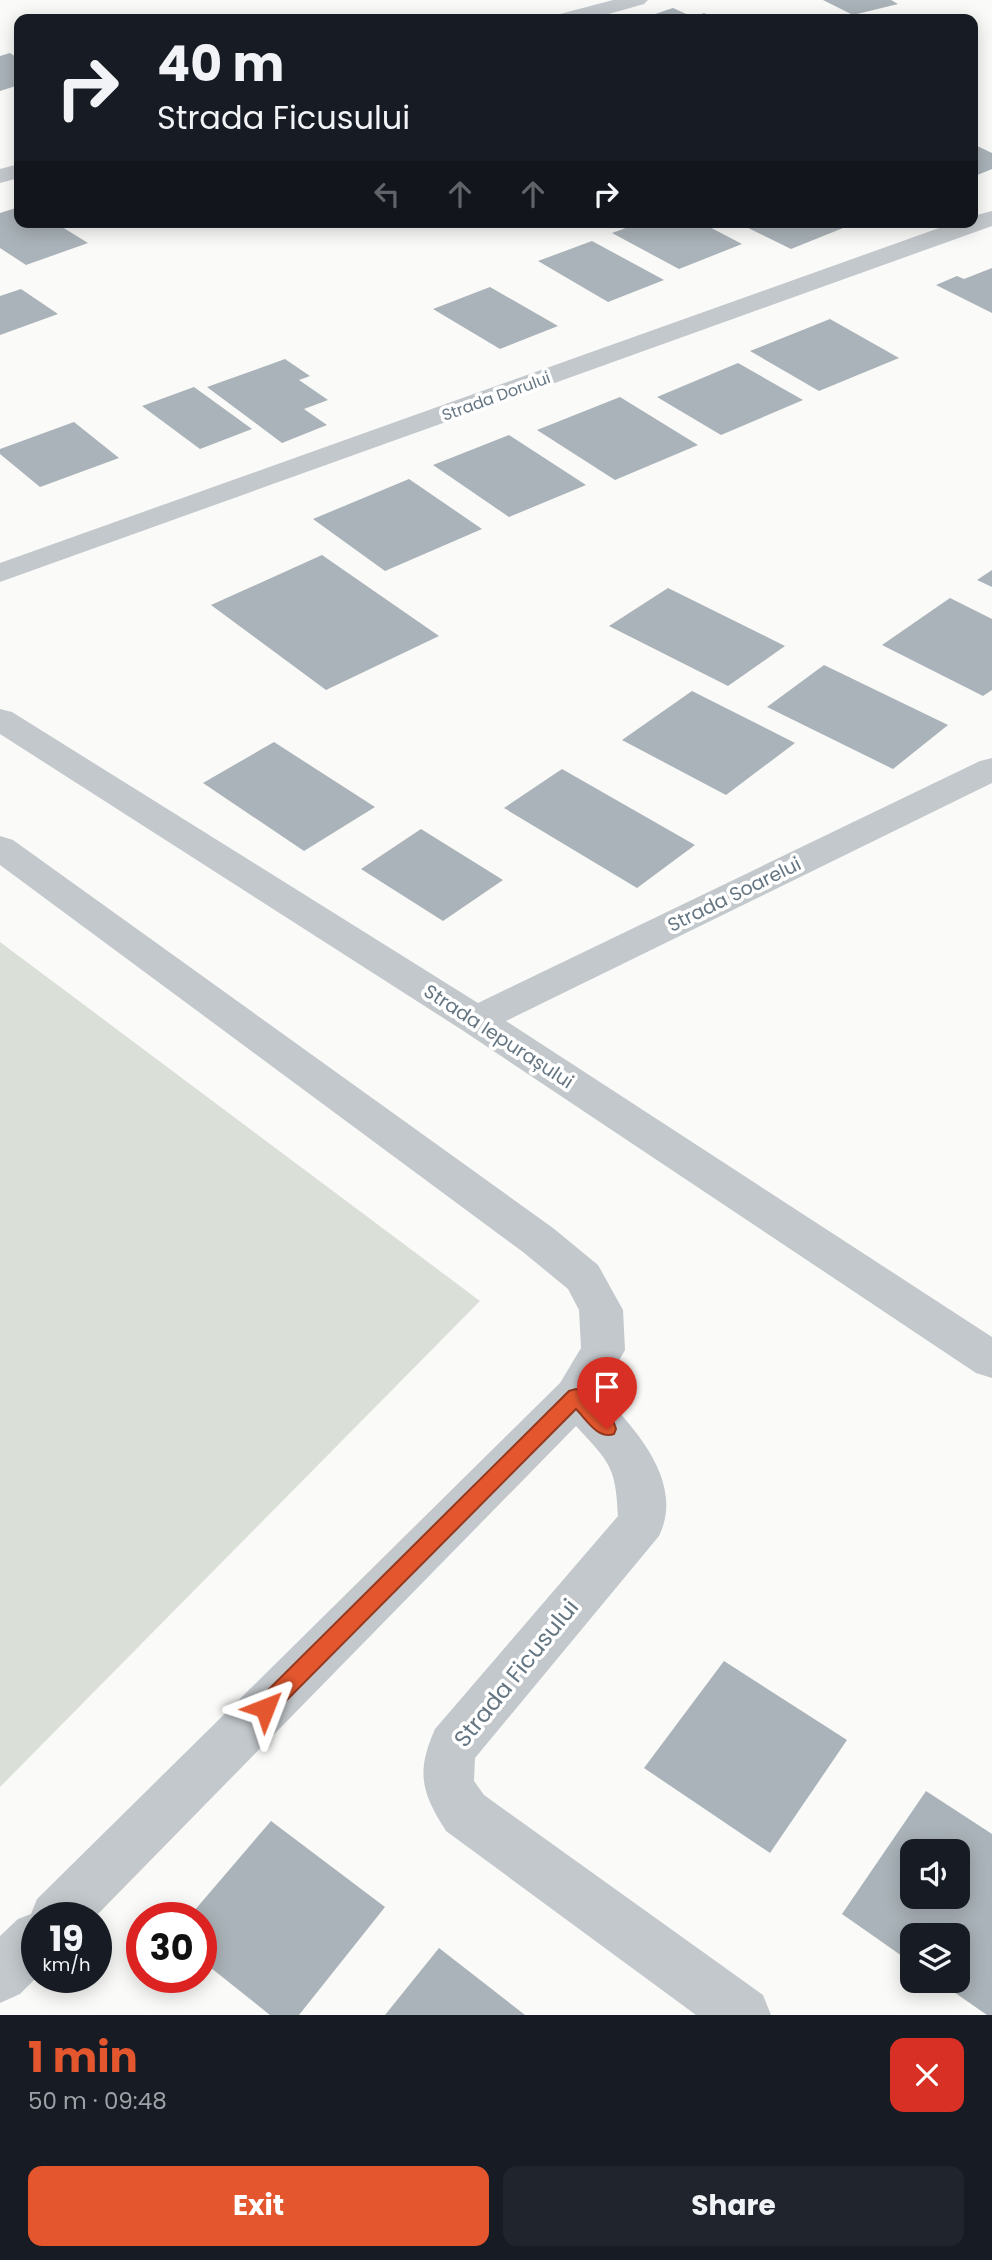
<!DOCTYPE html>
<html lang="en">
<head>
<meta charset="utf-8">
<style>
	:root { --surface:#171b24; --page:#20242c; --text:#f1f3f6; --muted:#9ea1a6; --accent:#e4572e }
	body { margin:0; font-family:Poppins,sans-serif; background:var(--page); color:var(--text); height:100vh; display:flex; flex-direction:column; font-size:26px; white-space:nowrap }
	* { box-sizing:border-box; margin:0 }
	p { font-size:23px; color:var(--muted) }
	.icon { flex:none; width:38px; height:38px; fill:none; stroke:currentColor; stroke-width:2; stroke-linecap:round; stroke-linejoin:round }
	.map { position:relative; height:2015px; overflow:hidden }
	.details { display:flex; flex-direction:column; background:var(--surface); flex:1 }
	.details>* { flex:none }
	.top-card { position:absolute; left:14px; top:14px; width:964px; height:214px; border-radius:14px; box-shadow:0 4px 18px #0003; background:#171b24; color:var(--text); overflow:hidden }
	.buttons { position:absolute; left:900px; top:1839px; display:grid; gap:14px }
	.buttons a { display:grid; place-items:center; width:70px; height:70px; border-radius:14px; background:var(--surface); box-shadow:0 4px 18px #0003; font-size:35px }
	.speed { position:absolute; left:21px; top:1902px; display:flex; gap:14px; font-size:35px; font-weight:700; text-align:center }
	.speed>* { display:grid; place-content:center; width:91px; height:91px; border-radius:50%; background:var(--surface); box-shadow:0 4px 18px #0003; line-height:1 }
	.speed small { font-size:18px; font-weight:400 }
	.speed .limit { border:10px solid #d22; background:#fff; color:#111 }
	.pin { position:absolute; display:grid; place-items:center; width:60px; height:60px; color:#fff; margin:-72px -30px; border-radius:50% 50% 50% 0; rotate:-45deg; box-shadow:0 0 7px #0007 }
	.pin .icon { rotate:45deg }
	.me { position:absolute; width:77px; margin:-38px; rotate:45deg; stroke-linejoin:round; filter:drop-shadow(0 0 5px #0008) }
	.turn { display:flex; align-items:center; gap:24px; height:147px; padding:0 28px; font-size:32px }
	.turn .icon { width:91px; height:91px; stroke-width:2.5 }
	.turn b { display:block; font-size:49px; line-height:60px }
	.lanes { display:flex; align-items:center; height:66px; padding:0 28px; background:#0003; justify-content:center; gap:35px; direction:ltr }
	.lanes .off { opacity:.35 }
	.round { display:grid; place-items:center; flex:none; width:74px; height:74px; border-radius:14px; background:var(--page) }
	.overview { display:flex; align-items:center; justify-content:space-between; height:119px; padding:0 28px }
	h1 { font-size:42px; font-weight:700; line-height:52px; color:var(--accent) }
	.primary-button { display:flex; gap:14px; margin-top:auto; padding:14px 28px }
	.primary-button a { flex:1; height:80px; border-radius:14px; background:var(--accent); color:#fff; font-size:28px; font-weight:700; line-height:80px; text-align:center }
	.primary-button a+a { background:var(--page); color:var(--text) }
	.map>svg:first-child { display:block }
</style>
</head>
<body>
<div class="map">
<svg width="992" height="2015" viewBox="0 0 992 2015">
	<rect width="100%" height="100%" fill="#fafaf8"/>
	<path fill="#dadfd7" d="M0,942L480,1301L0,1787Z"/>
	<g fill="#aab3b9" fill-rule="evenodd">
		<path d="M823,0H891L898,4L853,15Z"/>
		<path d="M673,8L693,17L704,13L717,19H661L652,15Z"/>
		<path d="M10,53L19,59V85L0,91V56Z"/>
		<path d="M973,144L992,153V169L975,176Z"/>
		<path d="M19,207V222H54L88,243L26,265L0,248V213Z"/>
		<path d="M642,222H700L742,244L679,269L612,233Z"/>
		<path d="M753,222H840L848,226L791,249L744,226Z"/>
		<path d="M592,241L664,280L608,302L538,261Z"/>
		<path d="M992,268V313L936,285L957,276L964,279Z"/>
		<path d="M490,287L558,326L500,349L433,309Z"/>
		<path d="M21,289L58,314L0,335V296Z"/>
		<path d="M830,319L899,358L819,391L750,351Z"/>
		<path d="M285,359L310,376L299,380L328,400L304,409L327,425L282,443L207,387Z"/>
		<path d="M738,363L803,400L721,435L657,397Z"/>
		<path d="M194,387L252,429L200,449L142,406Z"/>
		<path d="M620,397L698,445L615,480L537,430Z"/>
		<path d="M74,422L119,458L40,487L0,454V449Z"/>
		<path d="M509,435L586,485L509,517L433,465Z"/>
		<path d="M409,479L482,529L385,571L313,519Z"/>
		<path d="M322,555L439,636L326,690L211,605Z"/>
		<path d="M992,570V587L977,580Z"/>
		<path d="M668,588L785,646L728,686L609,626Z"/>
		<path d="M950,598L992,619V690L983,696L882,645Z"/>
		<path d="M824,665L948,725L893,769L767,707Z"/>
		<path d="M692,691L795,743L726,795L622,740Z"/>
		<path d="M274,742L375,807L304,851L203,783Z"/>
		<path d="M562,769L695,845L637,888L504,808Z"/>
		<path d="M421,829L503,880L443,921L361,869Z"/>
		<path d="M724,1661L847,1740L770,1853L644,1768Z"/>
		<path d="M926,1791L992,1834V2015H987L938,1981H957V1936H912V1963L842,1914ZM912,1852H957V1897H912Z"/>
		<path d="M271,1821L385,1907L299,2015H270L201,1960V1918H188Z"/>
		<path d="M439,1948L525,2015H385Z"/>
	</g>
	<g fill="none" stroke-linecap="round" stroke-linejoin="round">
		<g fill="#c3c8cc" fill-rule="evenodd">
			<path d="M613,0H648L644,4L591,19H557L560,14Z"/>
			<path d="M19,164V178L0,183V169Z"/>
			<path d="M992,211V226L0,582V563L956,222H973V216Z"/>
			<path d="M0,709L12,712L478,1003L980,761L992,758V783L506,1021L992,1337V1378L976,1373L462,1030L0,734Z"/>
			<path d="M0,836L13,840L553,1228L598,1265L623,1310L625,1350L601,1393C636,1429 685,1483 659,1536L475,1758L474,1781L484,1795L763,1995L771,2015H696L446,1831C421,1792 416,1772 435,1729L618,1516C616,1466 609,1462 576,1426L94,1918H37V1977L20,1994L0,2003V1936L18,1919L31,1914L37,1899L560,1383L581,1348L579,1310L568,1289L523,1252L0,865Z"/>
		</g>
	</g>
	<path fill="#e4572e" stroke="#94391e" stroke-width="2" d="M576,1389L583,1391L614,1423L616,1429L614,1434C598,1440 586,1419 576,1409L272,1715L265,1718L257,1715L254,1708L257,1701L569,1391Z"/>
	<g text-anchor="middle" stroke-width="7" stroke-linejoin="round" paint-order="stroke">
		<g font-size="16" fill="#657683" stroke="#fff">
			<text transform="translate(496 396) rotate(-20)" y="6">Strada Dorului</text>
		</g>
		<g font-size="19" fill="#657683" stroke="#fff">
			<text transform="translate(734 894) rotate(-26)" y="7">Strada Soarelui</text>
			<text transform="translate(499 1036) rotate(33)" y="7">Strada Iepurașului</text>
		</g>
		<g font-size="23" fill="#657683" stroke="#fff">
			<text transform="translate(516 1673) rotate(-51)" y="8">Strada Ficusului</text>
		</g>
	</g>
</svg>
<div class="buttons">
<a><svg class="icon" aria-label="sound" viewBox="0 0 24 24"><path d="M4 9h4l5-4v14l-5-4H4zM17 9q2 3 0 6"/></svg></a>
<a><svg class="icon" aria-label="layers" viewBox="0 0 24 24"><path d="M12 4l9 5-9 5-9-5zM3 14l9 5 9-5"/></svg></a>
</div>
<div class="speed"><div>19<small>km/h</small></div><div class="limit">30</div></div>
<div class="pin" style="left:607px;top:1429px;background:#d93025"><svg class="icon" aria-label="arrive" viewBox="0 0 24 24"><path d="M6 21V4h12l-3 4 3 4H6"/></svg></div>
<svg class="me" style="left:265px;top:1708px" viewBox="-20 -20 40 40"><path d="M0-17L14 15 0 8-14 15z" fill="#e4572e" stroke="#fff" stroke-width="4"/></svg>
<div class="top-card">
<div class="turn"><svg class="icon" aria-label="right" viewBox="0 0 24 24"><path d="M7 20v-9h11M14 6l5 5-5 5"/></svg><div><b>40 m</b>Strada Ficusului</div></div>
<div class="lanes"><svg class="icon off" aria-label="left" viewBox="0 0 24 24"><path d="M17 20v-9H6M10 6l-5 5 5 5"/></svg><svg class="icon off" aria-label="ahead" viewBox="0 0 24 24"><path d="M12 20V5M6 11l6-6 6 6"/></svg><svg class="icon off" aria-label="ahead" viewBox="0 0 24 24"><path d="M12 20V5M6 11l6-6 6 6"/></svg><svg class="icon" aria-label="right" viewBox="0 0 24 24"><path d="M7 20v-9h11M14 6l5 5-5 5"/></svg></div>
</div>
</div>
<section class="details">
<div class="overview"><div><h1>1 min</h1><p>50 m · 09:48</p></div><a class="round" style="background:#d93025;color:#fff"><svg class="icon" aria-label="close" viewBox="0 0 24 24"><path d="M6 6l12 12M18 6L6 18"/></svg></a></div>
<div class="primary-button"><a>Exit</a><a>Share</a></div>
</section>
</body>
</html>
